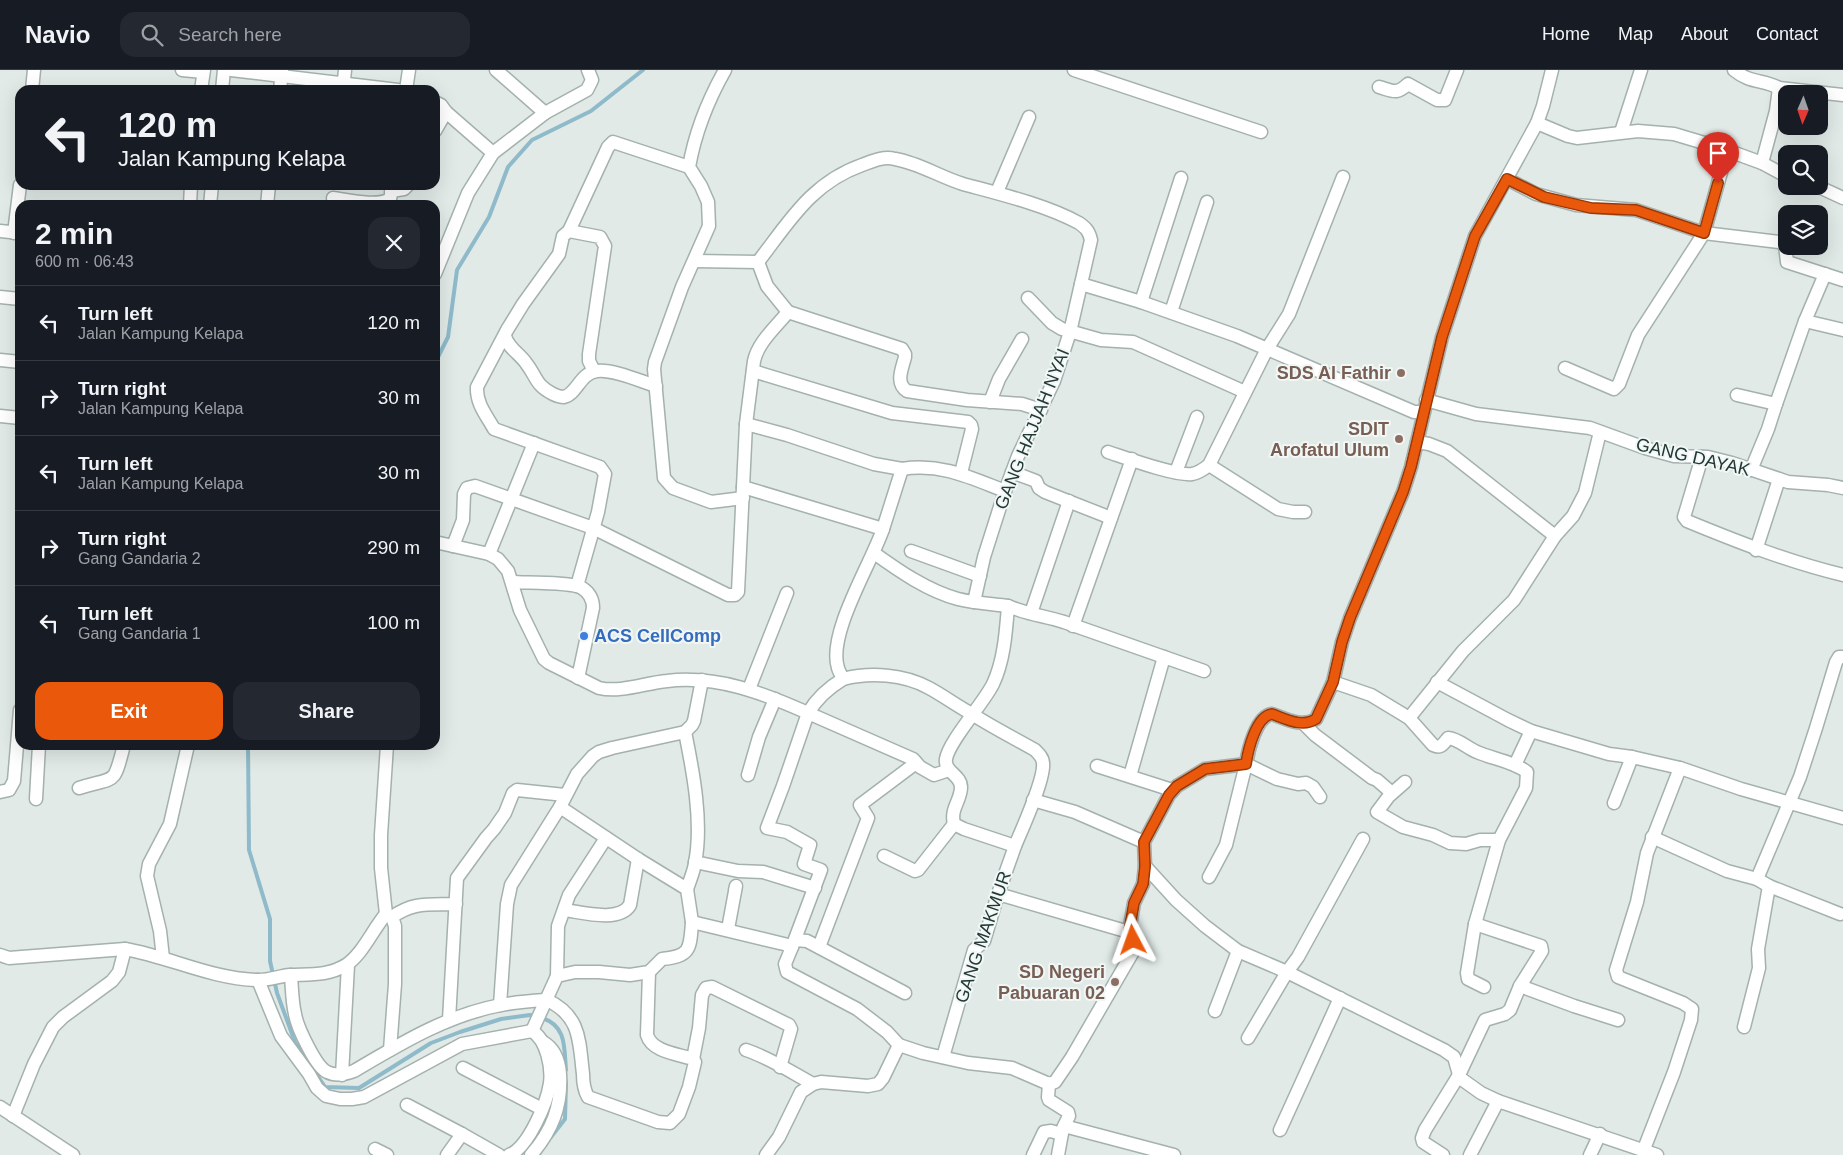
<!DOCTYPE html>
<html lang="en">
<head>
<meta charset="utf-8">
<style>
	:root { --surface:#171b24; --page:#242831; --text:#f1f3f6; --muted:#9ea1a6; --line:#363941; --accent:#ea580c }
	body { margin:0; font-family:Arial,sans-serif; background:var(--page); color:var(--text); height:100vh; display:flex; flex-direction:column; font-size:19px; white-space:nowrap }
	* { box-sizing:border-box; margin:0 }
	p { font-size:16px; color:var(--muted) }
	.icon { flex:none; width:28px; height:28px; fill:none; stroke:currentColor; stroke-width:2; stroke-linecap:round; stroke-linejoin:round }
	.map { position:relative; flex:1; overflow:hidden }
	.sheet { position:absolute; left:15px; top:130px; width:425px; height:550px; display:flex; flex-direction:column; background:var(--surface); border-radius:15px; box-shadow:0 5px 20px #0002 }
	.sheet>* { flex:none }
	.banner { position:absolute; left:15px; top:15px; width:425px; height:105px; border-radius:15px; box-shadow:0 5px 20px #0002; background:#171b24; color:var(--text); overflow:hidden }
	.needle { width:32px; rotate:182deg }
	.buttons { position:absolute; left:1778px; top:15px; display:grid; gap:10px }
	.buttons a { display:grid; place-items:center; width:50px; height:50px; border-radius:10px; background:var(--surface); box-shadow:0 5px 20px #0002; font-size:25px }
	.pin { position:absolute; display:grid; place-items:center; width:42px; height:42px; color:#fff; margin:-51px -21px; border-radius:50% 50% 50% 0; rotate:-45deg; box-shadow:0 0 5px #0007 }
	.pin .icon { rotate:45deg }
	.me { position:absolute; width:55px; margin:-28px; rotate:356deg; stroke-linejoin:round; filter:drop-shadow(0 0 4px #0008) }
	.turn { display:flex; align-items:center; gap:18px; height:105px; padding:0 20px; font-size:22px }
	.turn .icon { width:65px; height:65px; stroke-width:2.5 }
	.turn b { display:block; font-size:35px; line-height:42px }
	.round { display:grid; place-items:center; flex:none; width:52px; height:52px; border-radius:15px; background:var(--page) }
	.summary { display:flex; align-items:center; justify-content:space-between; height:85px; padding:0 20px }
	h1 { font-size:30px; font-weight:700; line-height:38px }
	.button { display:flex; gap:10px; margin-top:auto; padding:10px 20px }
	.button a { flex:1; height:58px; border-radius:15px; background:var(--accent); color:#fff; font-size:20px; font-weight:700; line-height:58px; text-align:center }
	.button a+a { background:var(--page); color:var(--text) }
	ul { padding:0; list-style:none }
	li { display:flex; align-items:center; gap:15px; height:75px; padding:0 20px; border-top:1px solid var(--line) }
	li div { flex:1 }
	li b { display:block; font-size:19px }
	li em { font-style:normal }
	header { display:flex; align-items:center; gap:30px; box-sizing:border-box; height:70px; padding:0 25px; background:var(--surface); border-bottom:1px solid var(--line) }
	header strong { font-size:24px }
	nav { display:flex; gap:28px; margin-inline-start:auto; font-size:18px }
	.search { width:350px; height:45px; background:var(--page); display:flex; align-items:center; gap:12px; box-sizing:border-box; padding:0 18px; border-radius:15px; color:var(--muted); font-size:19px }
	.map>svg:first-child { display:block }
</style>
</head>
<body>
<header>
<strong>Navio</strong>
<div class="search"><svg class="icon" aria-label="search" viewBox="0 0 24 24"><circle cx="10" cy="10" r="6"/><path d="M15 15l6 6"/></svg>Search here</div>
<nav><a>Home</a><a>Map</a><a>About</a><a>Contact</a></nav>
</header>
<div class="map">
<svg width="1843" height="1085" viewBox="0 0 1843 1085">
	<rect width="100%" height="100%" fill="#e1eae7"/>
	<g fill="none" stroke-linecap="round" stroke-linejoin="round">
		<g stroke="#8ebaca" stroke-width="4">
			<path d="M435,293L448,267L457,200L489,147L508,97L532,70L591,41L643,0"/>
			<path d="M248,675L249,780L270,849V891L277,923L295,972L325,1017L359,1018L431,973L460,962L501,949L530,945L535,946"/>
			<path d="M542,948C567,956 564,978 566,1000"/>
			<path d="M551,1067L565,1049L566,1012"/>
		</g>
		<g stroke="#a4b1ae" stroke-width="15">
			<g id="street">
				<path d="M182,0L203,2"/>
				<path d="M231,0L398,20"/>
				<path d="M496,0L545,43"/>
				<path d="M725,0C708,30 695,63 689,97L701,116L708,132L709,156L682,217L655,292L654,299L664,408L673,418L711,432L743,428"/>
				<path d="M1074,0L1261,62"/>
				<path d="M1734,0C1751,14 1763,9 1779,18L1843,25"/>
				<path d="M1379,17C1393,21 1396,25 1408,14L1437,30H1445L1457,0"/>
				<path d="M32,20L34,0"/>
				<path d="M201,20L204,0"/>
				<path d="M222,20L224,0"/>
				<path d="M280,20L282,0"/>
				<path d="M343,20L345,0"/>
				<path d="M406,20L409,0"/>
				<path d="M435,32L441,35L446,42L493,83"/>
				<path d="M1537,53L1568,66L1577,68L1638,61L1674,64L1721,78L1762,93L1786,106"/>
				<path d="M435,61L446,42"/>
				<path d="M1621,62L1641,0"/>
				<path d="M1762,93L1776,41L1779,18"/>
				<path d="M1507,109L1536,124L1576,135L1636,140L1704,163L1779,172L1785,175L1787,192L1843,210"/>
				<path d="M1817,116L1843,128"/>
				<path d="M391,121L404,119L408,115"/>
				<path d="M997,122L1029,47"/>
				<path d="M333,128C348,130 377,137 390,129L393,115"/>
				<path d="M190,135L191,115"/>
				<path d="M210,135L212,115"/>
				<path d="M267,135L269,115"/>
				<path d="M0,161L20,163"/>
				<path d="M569,161L608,77L613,72L689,97"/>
				<path d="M14,163L20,115"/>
				<path d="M695,191L758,192L767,216L788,242"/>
				<path d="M758,192C789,152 811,113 862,95C873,91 883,86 895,89C919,93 940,107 963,114C1000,124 1046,135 1079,153C1086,158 1089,161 1091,170L1081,214L1141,232L1237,266L1414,342H1423"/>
				<path d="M435,204L468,123L493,83L545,43L587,20L592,10L588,0"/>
				<path d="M1825,204L1805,251L1843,260"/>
				<path d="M0,227L20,229"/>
				<path d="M1028,228L1052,253L1062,259L1101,270L1133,272L1245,322"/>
				<path d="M1141,232L1181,108"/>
				<path d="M788,242L902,279L905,284V287C902,299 895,313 907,321L967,330L1022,334L1041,340"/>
				<path d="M1171,242L1207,132"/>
				<path d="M505,266C508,278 519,283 526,293C537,307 535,315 553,324C557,326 560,327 564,327C577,324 580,303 597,301C613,299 640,311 656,316"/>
				<path d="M0,290L20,292"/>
				<path d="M1565,298L1614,319L1619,314L1638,265L1704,163L1727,81"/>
				<path d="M753,301L892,343L968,352L971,355L972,359L961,403"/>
				<path d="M1737,325L1776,334L1768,359L1751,400"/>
				<path d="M1426,330L1476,344L1590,358L1645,378L1674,386L1708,387L1732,393L1788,412L1828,415L1843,418"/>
				<path d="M990,332L999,309L1022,269"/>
				<path d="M1776,334L1805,251"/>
				<path d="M0,346L20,348"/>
				<path d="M746,354L787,365L874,394L902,399L883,459"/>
				<path d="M1417,372L1429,374L1447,381L1555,466"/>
				<path d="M1108,382C1126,388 1175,406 1192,404C1199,403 1204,399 1209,395L1267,279L1289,244L1343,107"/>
				<path d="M1702,387L1684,447L1687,451C1738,472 1789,492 1843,505"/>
				<path d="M1209,395L1278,439L1293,442H1305"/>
				<path d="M902,399C941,393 969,407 1005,421"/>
				<path d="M1012,402L1036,411L1039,418L1045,422L1111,448"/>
				<path d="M1176,402L1197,347"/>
				<path d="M435,472L489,484L498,489L508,501L520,540L544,589L549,593L599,618C621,623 645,613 667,611C717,605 763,623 808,643C817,628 828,618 843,609C842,606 839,602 838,598C827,564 871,494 883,459L743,417"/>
				<path d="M453,476L463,450L464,424L467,418L475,416L593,458L728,525H735L738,522L746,354L754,291C758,272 776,257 788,242"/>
				<path d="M1756,480L1779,409"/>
				<path d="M911,481L980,506"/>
				<path d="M489,484L534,373"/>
				<path d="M512,512C527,513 572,512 582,518C590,523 593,530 593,538L578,608"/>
				<path d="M577,516L598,442L605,404L600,397L494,359C487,346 476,334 477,317L507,260L523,234L559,184L563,166L569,161L600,167L605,176L589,284V291L594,301"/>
				<path d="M974,532L984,487L1005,421L1018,386L1054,311L1070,262L1081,214"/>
				<path d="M1008,536C1026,544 1045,546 1064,552L1204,601"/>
				<path d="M1031,543L1069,431"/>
				<path d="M1073,556L1132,389"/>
				<path d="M843,609C870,602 904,604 929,618C944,626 957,636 972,644C992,657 1014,668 1035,680C1039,684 1043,688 1043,693C1045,709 1022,759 1015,776L964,759L954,754C950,738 961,731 961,717C961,705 944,702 946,689C949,671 983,634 993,614C1004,591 1006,562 1008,536C992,534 974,533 958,529C928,521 899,501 874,483"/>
				<path d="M1333,612L1371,625L1409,648L1433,675C1441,679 1443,674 1448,668C1459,669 1467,678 1477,682C1493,689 1512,691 1527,702L1526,718L1499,770L1475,854L1467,903L1468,909L1484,917"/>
				<path d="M1437,612L1508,650L1531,661L1609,684L1632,687L1680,698L1741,719L1843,748"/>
				<path d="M749,619L787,523"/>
				<path d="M1409,648L1463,581L1514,530L1555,466L1573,446L1585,423L1600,362"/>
				<path d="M1304,654L1315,665L1372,708L1377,710L1392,723"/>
				<path d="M685,662C693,701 703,753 695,793C694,801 690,810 687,819"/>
				<path d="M1515,695L1531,661"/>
				<path d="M1097,696L1172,720"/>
				<path d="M748,705L759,667L775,629"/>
				<path d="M1130,706L1164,587"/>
				<path d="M1405,712L1389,726L1377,742L1403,757L1433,765L1450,773L1466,774L1480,770H1499"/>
				<path d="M79,718C117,706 113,717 124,675"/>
				<path d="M0,722L9,720L14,711L20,640"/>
				<path d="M36,729L39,675"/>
				<path d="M1033,730L1075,742L1144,772"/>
				<path d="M1614,733L1632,687"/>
				<path d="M560,737L638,789L687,819L692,852"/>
				<path d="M1652,767L1727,801L1757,809L1769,816L1840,844"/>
				<path d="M884,786L915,801L918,800L954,754"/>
				<path d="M695,792L738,801L763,802L815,818"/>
				<path d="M1145,796L1176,830L1205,856L1238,881L1287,902L1444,980L1454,987L1460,1008L1481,1023L1498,1031L1657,1085"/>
				<path d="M1209,807L1226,775L1246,694L1277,709L1298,714L1306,713L1313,717L1320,727"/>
				<path d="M1757,809L1800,707L1816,658L1836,592L1839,587H1843"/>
				<path d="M998,824L1129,862"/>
				<path d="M564,840C581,842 619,853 630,835L638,789"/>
				<path d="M386,844L381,798V765L387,675"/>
				<path d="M728,859L736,816L735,820"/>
				<path d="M795,870L807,871L905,923"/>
				<path d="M792,877L821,800L804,794L810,775L787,762L767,758L783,716L808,643L913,689L920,697L934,705L949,700"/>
				<path d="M819,877L868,748L860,735L916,693"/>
				<path d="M0,885L9,888L125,879C170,887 209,908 256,910C267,911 279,906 290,905C310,904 328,906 346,895C362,885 373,859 386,844L392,847C414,831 430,835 456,834"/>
				<path d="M163,888L160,861L147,806L149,794L170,754L188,675"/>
				<path d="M291,905C292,918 292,932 295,944C297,957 316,997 327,1002C335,1006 346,1004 354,1001C400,974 447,945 501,935C516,932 532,931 547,930"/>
				<path d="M557,906L558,856L569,825L606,768"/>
				<path d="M258,910L281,966L309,1004L317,1018L326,1026L340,1029H352L364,1027L462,974L532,961C547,970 552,998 550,1013C547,1033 528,1078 509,1085"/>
				<path d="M1520,916L1574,936L1618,950"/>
				<path d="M547,930C581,946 579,971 583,1004C583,1012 584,1020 588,1027L658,1052L670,1053L679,1044L689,1017L695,992L693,989C678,984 652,982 647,965L649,902"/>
				<path d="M500,935L507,834L511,815L560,737L577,704L593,686L599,682L612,678L685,662L692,655L694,651L702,610"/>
				<path d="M1215,941L1238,881"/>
				<path d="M449,950L457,808L486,768L494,759L505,743L513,723L517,720L565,725"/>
				<path d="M1744,957L1759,898L1758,879L1769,816"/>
				<path d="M532,961L557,906L575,902H599L630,905L649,902L662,889C691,886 690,879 692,852L788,875L792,877L785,894L787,902L857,939L887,962L899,975"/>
				<path d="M1248,968L1287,902L1298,887L1363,769"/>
				<path d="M899,975L923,983L968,993L1012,998L1049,1014L1055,1012L1072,987L1134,880L1133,870L1129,862L1134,833L1143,814L1145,796L1144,772L1169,725L1177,716L1205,699L1246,694C1248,681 1256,646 1272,644C1286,649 1302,658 1316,649L1333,612L1342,572L1350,548L1403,422L1411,397L1442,267L1475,166L1537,53L1543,36L1552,0"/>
				<path d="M390,980L395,914V856L392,847"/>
				<path d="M746,980C770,988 791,1002 813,1014"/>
				<path d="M943,987L974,880L984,871L998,824L1015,776"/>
				<path d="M693,989L699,958L702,925L706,918L712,917L789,955L791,959L780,997"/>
				<path d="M463,998L542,1039"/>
				<path d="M342,1005L348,895"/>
				<path d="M1049,1014L1048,1027L1049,1030L1068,1042L1069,1046L1064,1056L1174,1085"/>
				<path d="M407,1035L462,1064L499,1085"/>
				<path d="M0,1037L73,1085"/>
				<path d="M13,1046L34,994L53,957L63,947L112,911L119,902L125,879"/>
				<path d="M1280,1060L1340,928"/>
				<path d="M375,1079L387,1085"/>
				<path d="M1644,1079L1674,1002L1691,950L1692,939L1683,933L1618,907L1616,900L1637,832L1647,783L1680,698"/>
				<path d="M447,1085L462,1064"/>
				<path d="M531,1085C552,1061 562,1036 560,1004C559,990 555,979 543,972"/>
				<path d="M766,1085L779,1067L801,1022L813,1014L821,1012L868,1016L878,1014L883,1008L899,975"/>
				<path d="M1033,1085L1044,1062L1051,1061L1061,1064"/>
				<path d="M1058,1085L1063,1058"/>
				<path d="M1443,1085L1423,1072L1422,1068L1425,1060L1459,1005L1485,950L1505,944L1510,940L1520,916L1542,881L1541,876L1475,854"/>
				<path d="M1470,1085L1498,1031"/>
				<path d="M1590,1085L1600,1064"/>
			</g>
		</g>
		<use href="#street" stroke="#fff" stroke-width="12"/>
	</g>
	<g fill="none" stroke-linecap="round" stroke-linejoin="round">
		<g stroke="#983908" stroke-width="12">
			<path id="route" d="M1133,870L1129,862L1134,833L1143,814L1145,796L1144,772L1169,725L1177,716L1205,699L1246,694C1248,680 1256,646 1272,644C1286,649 1302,658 1316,649L1333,612L1342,572L1350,548L1403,422L1411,397L1442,267L1475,166L1507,109L1544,127L1591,138L1636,140L1704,163L1718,113"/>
		</g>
		<use href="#route" stroke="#ea580c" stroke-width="9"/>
	</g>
	<g fill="#8d6e63" stroke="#f1f7f5" stroke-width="2">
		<circle cx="1401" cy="303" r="5"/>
		<circle cx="1399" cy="369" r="5"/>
		<circle cx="1115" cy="912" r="5"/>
	</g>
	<circle fill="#3f7fe0" stroke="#f1f7f5" stroke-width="2" cx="584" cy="566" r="5"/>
	<g text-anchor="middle" stroke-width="4" stroke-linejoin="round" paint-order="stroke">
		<g font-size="18" font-weight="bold" fill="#785e54" stroke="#f1f7f5" text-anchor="end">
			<text x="1391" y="309">SDS Al Fathir</text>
			<text x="1389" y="365">SDIT<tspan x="1389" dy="21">Arofatul Ulum</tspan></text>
			<text x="1105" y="908">SD Negeri<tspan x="1105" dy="21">Pabuaran 02</tspan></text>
		</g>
		<g font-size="18" fill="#233936" stroke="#f1f7f5">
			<text transform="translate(1032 359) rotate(-68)" y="6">GANG HAJJAH NYAI</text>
			<text transform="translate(1693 387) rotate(13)" y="6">GANG DAYAK</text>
			<text transform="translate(983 867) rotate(-71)" y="6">GANG MAKMUR</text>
		</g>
		<g font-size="18" font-weight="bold" fill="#366cbe" stroke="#f1f7f5" text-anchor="start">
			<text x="594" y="572">ACS CellComp</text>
		</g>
	</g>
</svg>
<div class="buttons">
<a><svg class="needle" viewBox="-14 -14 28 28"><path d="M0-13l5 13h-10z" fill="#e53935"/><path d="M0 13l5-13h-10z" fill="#9ea1a6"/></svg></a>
<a><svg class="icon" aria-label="search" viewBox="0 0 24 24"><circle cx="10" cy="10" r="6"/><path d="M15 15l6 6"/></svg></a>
<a><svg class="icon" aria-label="layers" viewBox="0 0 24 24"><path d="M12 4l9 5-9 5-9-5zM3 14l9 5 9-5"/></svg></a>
</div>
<div class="pin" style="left:1718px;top:113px;background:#d93025"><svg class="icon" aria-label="arrive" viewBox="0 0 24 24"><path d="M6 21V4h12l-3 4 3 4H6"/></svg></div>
<svg class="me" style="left:1133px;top:870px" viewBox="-20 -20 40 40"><path d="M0-17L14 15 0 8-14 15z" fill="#ea580c" stroke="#fff" stroke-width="4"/></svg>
<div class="banner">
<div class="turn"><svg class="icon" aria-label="left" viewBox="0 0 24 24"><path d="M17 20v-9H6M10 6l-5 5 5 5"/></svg><div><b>120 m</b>Jalan Kampung Kelapa</div></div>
</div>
<section class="sheet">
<div class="summary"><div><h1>2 min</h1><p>600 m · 06:43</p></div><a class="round"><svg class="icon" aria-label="close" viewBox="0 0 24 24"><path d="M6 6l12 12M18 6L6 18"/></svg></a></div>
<ul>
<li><svg class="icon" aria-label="left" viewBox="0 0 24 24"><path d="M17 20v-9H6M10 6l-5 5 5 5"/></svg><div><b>Turn left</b><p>Jalan Kampung Kelapa</p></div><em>120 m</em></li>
<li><svg class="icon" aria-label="right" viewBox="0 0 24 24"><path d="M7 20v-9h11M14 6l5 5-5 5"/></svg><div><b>Turn right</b><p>Jalan Kampung Kelapa</p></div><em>30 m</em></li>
<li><svg class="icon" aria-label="left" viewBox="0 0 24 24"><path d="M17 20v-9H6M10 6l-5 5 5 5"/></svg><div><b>Turn left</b><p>Jalan Kampung Kelapa</p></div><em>30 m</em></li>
<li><svg class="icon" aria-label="right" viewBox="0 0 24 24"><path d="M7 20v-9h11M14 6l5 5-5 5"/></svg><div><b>Turn right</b><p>Gang Gandaria 2</p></div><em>290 m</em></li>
<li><svg class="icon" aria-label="left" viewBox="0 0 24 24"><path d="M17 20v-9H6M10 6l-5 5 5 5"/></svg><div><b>Turn left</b><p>Gang Gandaria 1</p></div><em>100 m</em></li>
</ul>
<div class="button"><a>Exit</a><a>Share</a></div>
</section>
</div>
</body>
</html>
